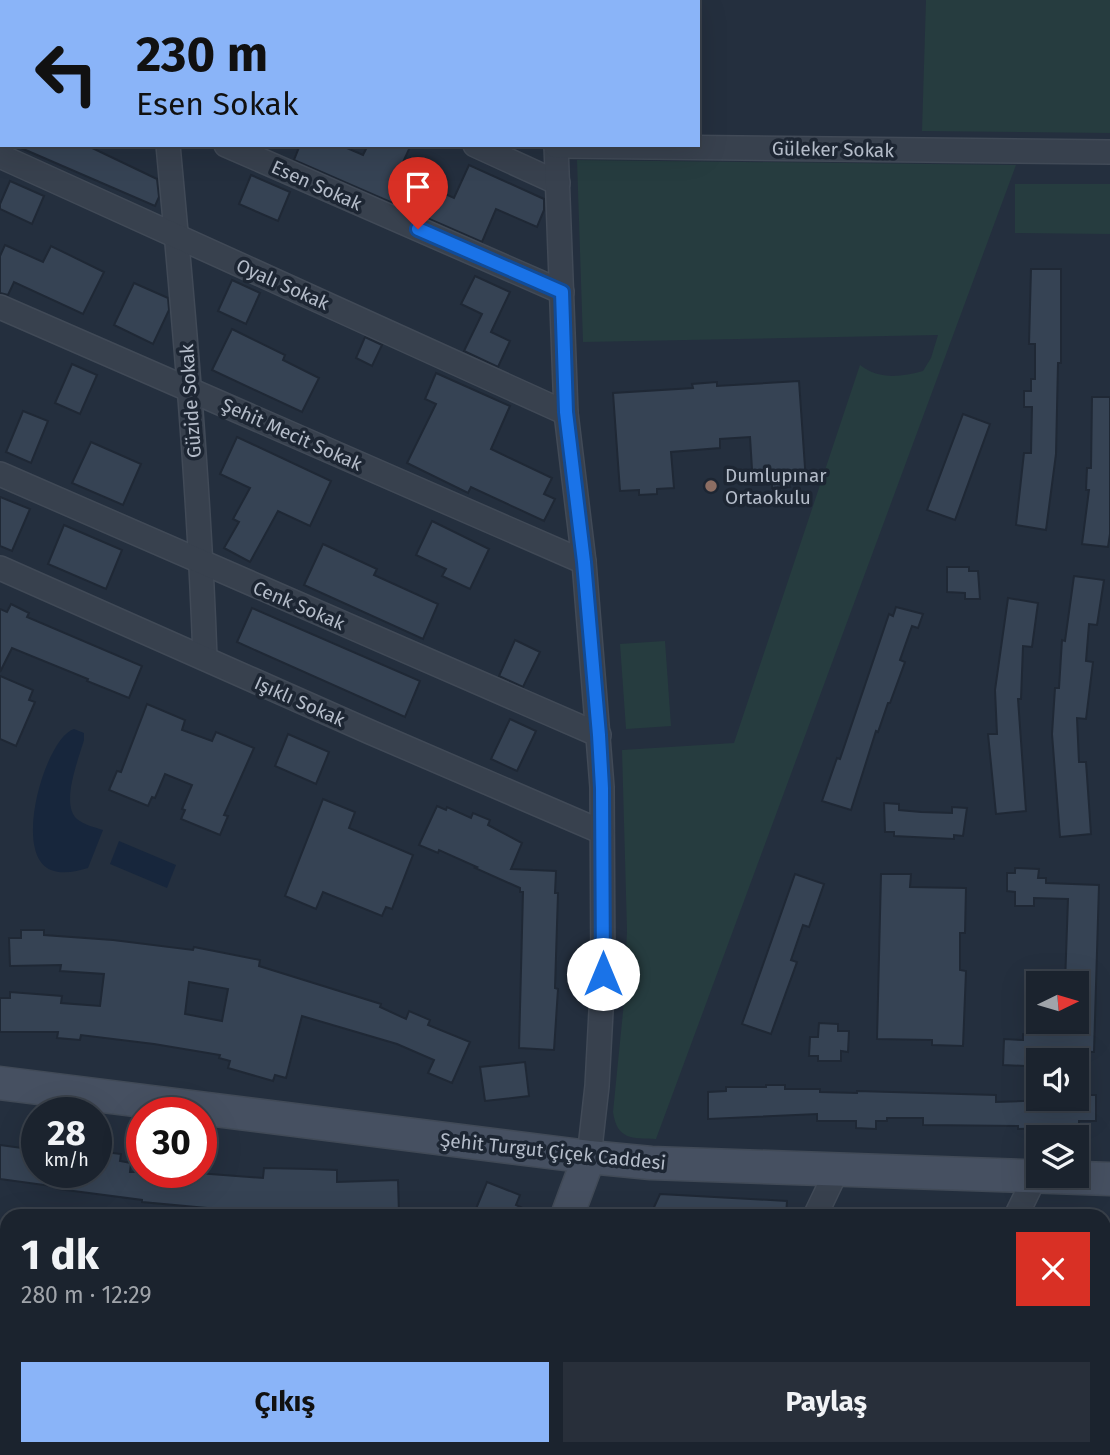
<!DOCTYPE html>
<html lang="tr">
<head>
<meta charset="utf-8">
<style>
	:root { --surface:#1b232e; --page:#282f3a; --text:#f1f3f6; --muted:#a0a4aa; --line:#39404a; --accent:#8ab4f8 }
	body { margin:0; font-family:"Fira Sans",sans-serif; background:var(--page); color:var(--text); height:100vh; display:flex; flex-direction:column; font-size:26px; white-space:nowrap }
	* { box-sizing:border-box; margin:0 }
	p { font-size:23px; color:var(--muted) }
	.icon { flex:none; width:38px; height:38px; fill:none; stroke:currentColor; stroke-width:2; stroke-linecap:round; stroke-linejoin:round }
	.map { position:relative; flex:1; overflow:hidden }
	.panel { position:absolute; left:0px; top:1209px; width:1111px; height:247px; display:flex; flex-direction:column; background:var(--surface); border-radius:21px 21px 0 0; box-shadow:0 7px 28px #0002,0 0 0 2px var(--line) }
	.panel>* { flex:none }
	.top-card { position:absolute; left:0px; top:0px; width:700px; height:147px; box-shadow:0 7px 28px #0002,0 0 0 2px var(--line); background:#8ab4f8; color:#111; overflow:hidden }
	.needle { width:46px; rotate:85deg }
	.fabs { position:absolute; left:1026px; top:971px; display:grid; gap:14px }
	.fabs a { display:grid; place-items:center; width:63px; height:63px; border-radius:0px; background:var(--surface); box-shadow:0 7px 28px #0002,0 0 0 2px var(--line); font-size:35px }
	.speed { position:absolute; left:21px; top:1097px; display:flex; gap:14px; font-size:35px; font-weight:700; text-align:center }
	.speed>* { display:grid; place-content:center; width:91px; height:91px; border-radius:50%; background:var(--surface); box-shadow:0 7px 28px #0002,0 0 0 2px var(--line); line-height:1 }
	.speed small { font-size:18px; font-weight:400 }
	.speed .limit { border:10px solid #d22; background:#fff; color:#111 }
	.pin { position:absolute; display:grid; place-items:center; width:60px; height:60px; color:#fff; margin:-72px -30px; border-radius:50% 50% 50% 0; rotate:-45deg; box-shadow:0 0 7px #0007 }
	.pin .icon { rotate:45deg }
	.me { position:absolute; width:77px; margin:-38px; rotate:0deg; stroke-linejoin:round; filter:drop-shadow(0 0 5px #0008) }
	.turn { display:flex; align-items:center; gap:24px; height:147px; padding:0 21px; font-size:32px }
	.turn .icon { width:91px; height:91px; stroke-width:2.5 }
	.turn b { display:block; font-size:49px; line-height:60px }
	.round { display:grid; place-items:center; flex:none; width:74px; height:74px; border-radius:0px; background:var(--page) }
	.headline { display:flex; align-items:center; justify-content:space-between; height:119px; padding:0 21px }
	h1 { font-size:42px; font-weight:700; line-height:52px }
	.action { display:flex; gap:14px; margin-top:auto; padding:14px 21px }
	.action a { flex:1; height:80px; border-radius:0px; background:var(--accent); color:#111; font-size:28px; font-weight:700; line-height:80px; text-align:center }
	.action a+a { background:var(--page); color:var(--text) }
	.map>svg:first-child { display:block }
</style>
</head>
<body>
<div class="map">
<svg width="1110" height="1455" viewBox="0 0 1110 1455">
	<rect width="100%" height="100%" fill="#242f3e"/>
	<g fill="#263c3f">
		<path d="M926,0H1110V133L922,131Z"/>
		<path d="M577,160L1016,165L656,1139C632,1138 617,1140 613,1112L624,1002L627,931L622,750L734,743L860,365C879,380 901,377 923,371L931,358L938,335L583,342Z"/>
		<path d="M1015,184H1110V234L1015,233Z"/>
		<path d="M665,641L671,726L626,729L620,644Z"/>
	</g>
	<g fill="#17263c">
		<path d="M74,729L84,733V740C79,758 60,804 77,819C84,825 94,827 103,830L88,868C77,871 63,875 51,870C11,854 46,737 74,729Z"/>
		<path d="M119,841L176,865L167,888L110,864Z"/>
	</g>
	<g fill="#364354" stroke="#1f2835" stroke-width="2" fill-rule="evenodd">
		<path d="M14,145H86L157,179L159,197L155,206Z"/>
		<path d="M300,145H340L363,155L368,145H411L398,173L454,198L469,165L544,199V210L537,227L496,209L482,242L294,160Z"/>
		<path d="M251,175L290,192L278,221L239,204Z"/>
		<path d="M10,181L44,196L32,224L0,209V204Z"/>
		<path d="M5,245L43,262L51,246L104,272L83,314L14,282L8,295L0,293V256Z"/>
		<path d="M1031,269H1061V363H1058L1056,454L1046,530L1016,525L1024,453H1031L1032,407H1024V391H1031V379H1035V344H1029Z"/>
		<path d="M475,276L510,292L491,332L510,341L498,367L464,351L482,314L461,304Z"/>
		<path d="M232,280L260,293L246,324L218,311Z"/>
		<path d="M134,283L168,298L169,310L153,344L114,325Z"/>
		<path d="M232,329L285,355L283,360L319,378L302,412L212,370Z"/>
		<path d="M365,337L382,345L372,366L356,358Z"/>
		<path d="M72,364L97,375L80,414L55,403Z"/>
		<path d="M436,373L510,406L491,449L552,478L544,494L555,499L544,521L471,487L468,493L407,463L436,404L425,399Z"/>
		<path d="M799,381L806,482L789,483L790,487L772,488V484L753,485L750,437L720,439V448L671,452L674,488L657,489V494L639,495V490L620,491L613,393L693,388L692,384L717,382V386Z"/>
		<path d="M1092,397H1110V534L1108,547L1082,544L1089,490H1086L1087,468H1091Z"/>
		<path d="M23,411L48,421L31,463L6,452Z"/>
		<path d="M963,414L990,424L955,520L927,510Z"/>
		<path d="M237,437L331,481L310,526L278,511L250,562L224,548L239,522L233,519L250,488L220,474Z"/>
		<path d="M91,442L141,464L123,505L72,483Z"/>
		<path d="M0,497L30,509L12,551L0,546Z"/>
		<path d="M432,521L489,549L470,589L442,576L446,569L416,555Z"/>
		<path d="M64,525L122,550L106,589L48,564Z"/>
		<path d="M323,544L377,569L374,575L438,604L423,639L304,585Z"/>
		<path d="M947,567H969V571H978L980,599H965V593L947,592Z"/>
		<path d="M1074,576L1104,580L1097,625L1089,624L1086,661L1093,662L1086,719L1077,718L1079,762H1086L1091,834L1060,837L1052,734L1055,688H1059L1062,640L1065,641Z"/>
		<path d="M1008,598L1038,603L1032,647L1023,646L1021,699H1018L1026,811L996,814L988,734H997L995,690Z"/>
		<path d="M11,604L29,613L27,617L142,666L129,698L87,681L88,679L12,648L0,672V609L7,612Z"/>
		<path d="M896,607L923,614L918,628L912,626L900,660L905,662L890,703H888L878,732L876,731L851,810L822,801L837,758L840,759L889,614L893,616Z"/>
		<path d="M252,608L420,681L405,717L237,642Z"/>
		<path d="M515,640L540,652L523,687L499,676Z"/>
		<path d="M0,676L33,690L29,700L35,702L16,746L0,739Z"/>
		<path d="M147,704L185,720L182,730L212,741L216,732L254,748L224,815L228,816L220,835L181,819L185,810L182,809L192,785L165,774L155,798L152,797L148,806L109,790L117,771L121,772Z"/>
		<path d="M510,719L536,731L517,771L491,759Z"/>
		<path d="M288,734L329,752L316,784L275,766Z"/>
		<path d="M323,799L355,812L349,828L413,855L392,909L386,907L382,916L323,892L316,909L285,896Z"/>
		<path d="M884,803L899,804V810L921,812L952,813V807L967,808L963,836L954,835V839L894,836V832H885Z"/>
		<path d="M437,806L446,810L447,807L471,818L473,813L490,820L488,825L522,843L511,869L556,871L555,893H558L555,988L558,989L554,1050L519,1048L523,892H520V888L475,868L477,867L439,850L438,853L419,845Z"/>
		<path d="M1015,868L1039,869L1038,878H1046V883L1099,885L1094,1052L1038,1050L1035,1051V1063L1025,1062V1066L1003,1065L1004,1039L1023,1040V1034L1064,1035L1065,1022H1076V984H1065L1068,899L1034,898V906H1015V892L1007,891V873H1015Z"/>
		<path d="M795,874L824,884L809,927L803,925L791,960L797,962L771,1034L742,1024Z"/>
		<path d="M881,874H911L910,887L966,888L965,933H960V970L966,971L963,1046L932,1045V1040L877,1039Z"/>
		<path d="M21,930H44V935L113,940L193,950L194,947L260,960L259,966L381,1004L380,1007L406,1019L409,1011L430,1020L428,1025L470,1042L452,1083L428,1073L434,1060L397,1044L302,1016L286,1078L275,1075L273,1081L228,1068L230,1061L219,1058L220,1055L154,1044L81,1035L80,1040L57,1038L58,1032H0V998H10V992L62,996L61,1003L100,1006L104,974L60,971L61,965L10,966L9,938H21ZM189,982L228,989L222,1021L185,1014Z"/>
		<path d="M819,1023L838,1024V1031H849L848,1052L841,1051V1061H818V1056H809L810,1037H818Z"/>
		<path d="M525,1062L529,1096L485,1101L480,1067Z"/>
		<path d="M766,1085H785V1089H820V1092L857,1093V1091L996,1095V1102L1076,1099V1095H1096V1121H1079V1127L1018,1129V1126L923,1125V1118H887V1121H876V1129L856,1128V1121H817V1114L708,1119V1092L726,1091V1087H766Z"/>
		<path d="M0,1145L37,1150V1172H96V1157L105,1158V1152L121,1154L120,1161L131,1163L130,1172H184L263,1178L264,1168L311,1169L337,1170V1182L398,1180L399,1214L344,1216L261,1213L142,1202V1200L58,1189L59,1187L0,1179Z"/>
		<path d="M487,1182L520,1195L516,1205L540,1216H473Z"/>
		<path d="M660,1194L787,1201L786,1216H650Z"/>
	</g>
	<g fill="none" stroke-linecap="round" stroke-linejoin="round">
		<g stroke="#414a57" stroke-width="26">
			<g id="street">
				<path d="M158,0L161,2"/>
				<path d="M402,0L406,2"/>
				<path d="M545,0V2"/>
				<path d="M0,43H2"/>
				<path d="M168,145C184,316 199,487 205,658"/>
				<path d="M226,145L562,292"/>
				<path d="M475,145L558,183"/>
				<path d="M556,145L566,413L584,562L602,787L603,974L597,1086L589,1157"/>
				<path d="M556,146L1110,152"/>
				<path d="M0,156L566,413"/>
				<path d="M0,307L584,562"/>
				<path d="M0,474L599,735"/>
				<path d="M0,568L370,732L602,832"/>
				<path d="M815,1216L837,1170"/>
				<path d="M1016,1216L1035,1177"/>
				<path d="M1104,1390L1110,1372"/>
				<path d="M700,1455L703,1449"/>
				<path d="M900,1455L903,1449"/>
				<path d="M1084,1455L1086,1449"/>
			</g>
		</g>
		<g stroke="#414a57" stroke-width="35">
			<g id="secondary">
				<path d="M0,1083L589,1157L651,1163L1110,1179"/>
				<path d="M567,1216L589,1157"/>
				<path d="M479,1455L481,1449"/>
			</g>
		</g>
		<use href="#street" stroke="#38414e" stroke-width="23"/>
		<use href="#secondary" stroke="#465061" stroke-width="32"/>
	</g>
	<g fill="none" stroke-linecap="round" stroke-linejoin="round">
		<g stroke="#114b97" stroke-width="18">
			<path id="route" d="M418,229L562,292L566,412L584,562L599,735L602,788L603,974"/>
		</g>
		<use href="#route" stroke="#1a73e8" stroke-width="12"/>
	</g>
	<circle fill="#8d6e63" stroke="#1d2633" stroke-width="2.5" cx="711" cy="486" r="7"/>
	<g text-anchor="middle" stroke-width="7" stroke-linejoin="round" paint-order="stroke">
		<g font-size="19" fill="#b4bcc9" stroke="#1d2633">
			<text transform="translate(833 149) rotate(1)" y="7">Güleker Sokak</text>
			<text transform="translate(317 185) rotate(24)" y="7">Esen Sokak</text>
			<text transform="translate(283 284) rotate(24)" y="7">Oyalı Sokak</text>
			<text transform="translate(190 401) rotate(-94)" y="7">Güzide Sokak</text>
			<text transform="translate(292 434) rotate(24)" y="7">Şehit Mecit Sokak</text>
			<text transform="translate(299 605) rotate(23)" y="7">Cenk Sokak</text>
			<text transform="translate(300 701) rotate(24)" y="7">Işıklı Sokak</text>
			<text transform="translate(553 1151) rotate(6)" y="7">Şehit Turgut Çiçek Caddesi</text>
		</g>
		<g font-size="19" fill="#b4bcc9" stroke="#1d2633" text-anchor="start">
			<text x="725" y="482">Dumlupınar<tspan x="725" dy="22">Ortaokulu</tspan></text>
		</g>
	</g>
</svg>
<div class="fabs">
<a><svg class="needle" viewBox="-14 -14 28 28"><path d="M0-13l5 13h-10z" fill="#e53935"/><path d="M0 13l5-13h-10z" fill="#a0a4aa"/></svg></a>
<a><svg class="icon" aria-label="sound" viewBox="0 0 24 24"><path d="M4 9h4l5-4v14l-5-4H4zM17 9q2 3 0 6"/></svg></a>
<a><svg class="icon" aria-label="layers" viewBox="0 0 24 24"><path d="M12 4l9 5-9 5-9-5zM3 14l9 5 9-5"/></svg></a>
</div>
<div class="speed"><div>28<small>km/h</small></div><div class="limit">30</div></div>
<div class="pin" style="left:418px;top:229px;background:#d93025"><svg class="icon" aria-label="arrive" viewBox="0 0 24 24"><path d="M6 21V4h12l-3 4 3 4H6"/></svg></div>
<svg class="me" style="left:603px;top:974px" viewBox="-20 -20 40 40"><circle r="19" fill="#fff"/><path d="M0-13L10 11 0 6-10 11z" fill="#1a73e8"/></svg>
<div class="top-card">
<div class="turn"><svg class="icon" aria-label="left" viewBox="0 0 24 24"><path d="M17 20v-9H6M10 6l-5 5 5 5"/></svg><div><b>230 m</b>Esen Sokak</div></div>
</div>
<section class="panel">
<div class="headline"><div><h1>1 dk</h1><p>280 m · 12:29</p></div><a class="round" style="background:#d93025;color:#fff"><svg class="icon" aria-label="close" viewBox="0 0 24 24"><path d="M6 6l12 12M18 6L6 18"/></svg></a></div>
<div class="action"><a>Çıkış</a><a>Paylaş</a></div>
</section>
</div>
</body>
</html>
